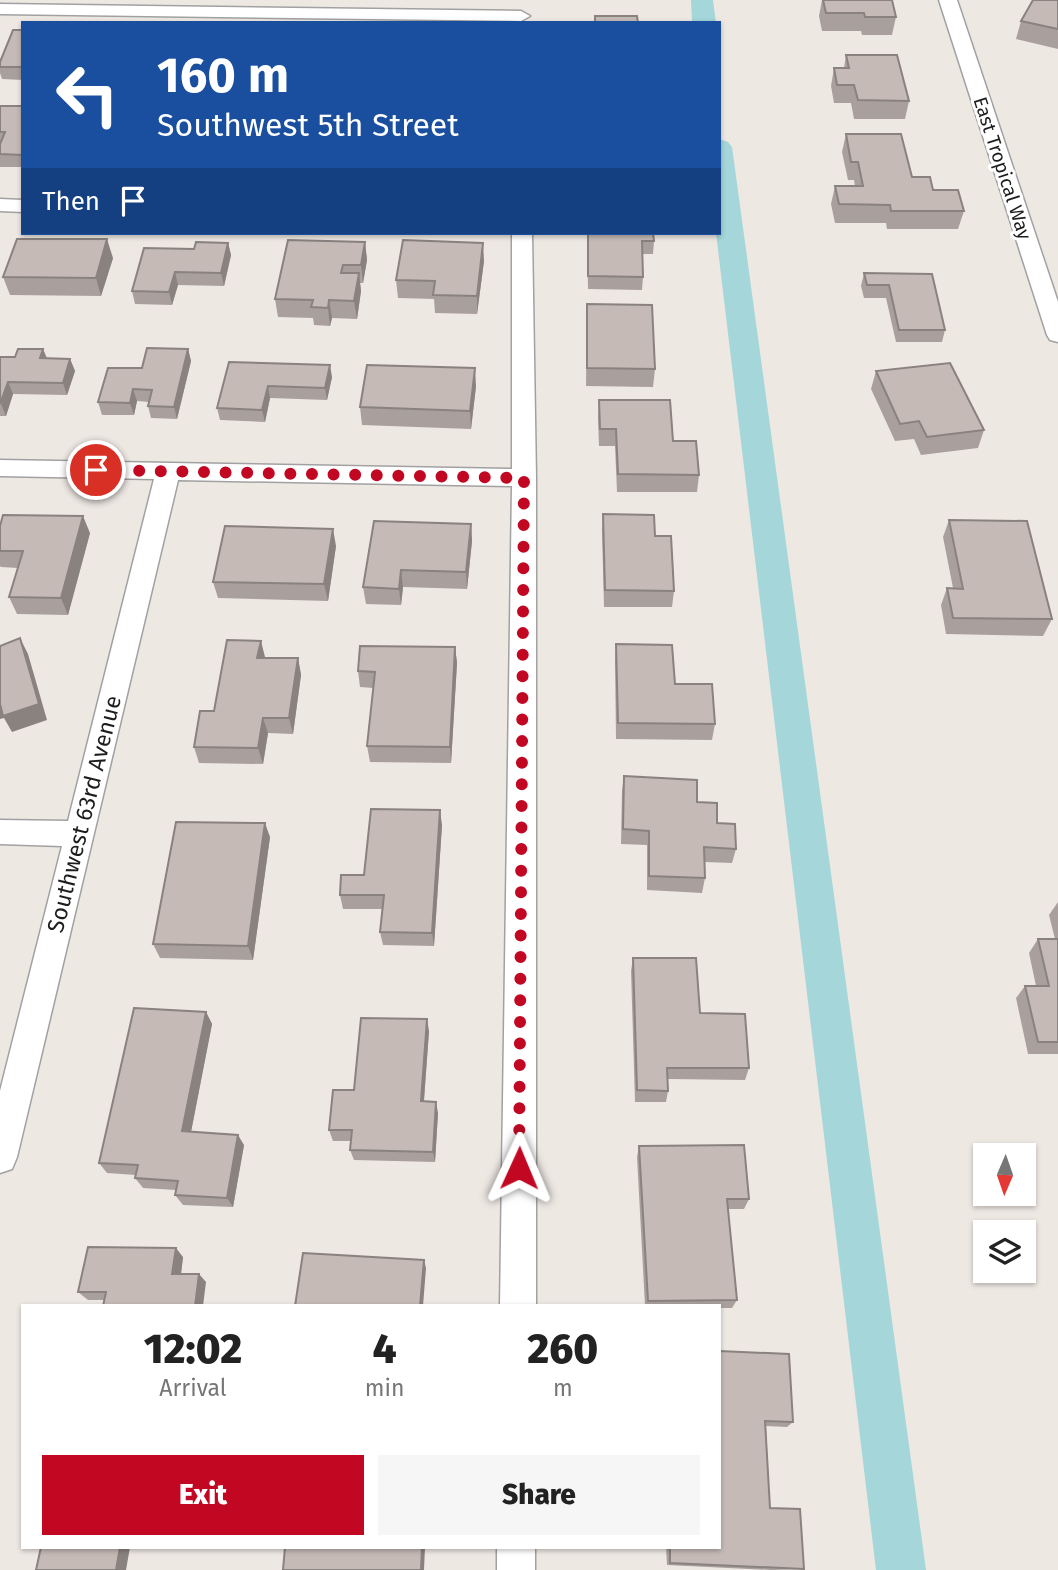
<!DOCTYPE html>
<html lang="en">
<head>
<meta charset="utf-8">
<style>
	:root { --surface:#fff; --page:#f6f6f6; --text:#222; --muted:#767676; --accent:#c20723 }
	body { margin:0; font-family:"Fira Sans",sans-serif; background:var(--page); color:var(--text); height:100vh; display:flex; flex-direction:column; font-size:26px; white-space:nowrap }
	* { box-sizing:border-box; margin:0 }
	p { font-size:23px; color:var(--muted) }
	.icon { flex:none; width:38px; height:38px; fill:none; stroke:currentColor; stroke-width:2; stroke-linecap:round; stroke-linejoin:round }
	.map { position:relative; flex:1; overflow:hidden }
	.sheet { position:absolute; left:21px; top:1304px; width:700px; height:245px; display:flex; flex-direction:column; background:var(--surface); border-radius:0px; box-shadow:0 2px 5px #0004 }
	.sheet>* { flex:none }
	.top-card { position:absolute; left:21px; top:21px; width:700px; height:214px; border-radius:0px; box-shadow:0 2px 5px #0004; background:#1a4fa0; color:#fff; overflow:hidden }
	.needle { width:46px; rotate:182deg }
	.buttons { position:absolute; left:973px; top:1143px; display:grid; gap:14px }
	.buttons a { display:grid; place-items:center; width:63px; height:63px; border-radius:0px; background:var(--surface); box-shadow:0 2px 5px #0004; font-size:35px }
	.pin { position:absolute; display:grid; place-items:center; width:60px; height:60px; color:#fff; margin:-30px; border:4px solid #fff; border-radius:50%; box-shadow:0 2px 7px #0007 }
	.me { position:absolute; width:77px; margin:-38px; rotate:1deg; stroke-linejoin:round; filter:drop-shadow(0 0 5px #0008) }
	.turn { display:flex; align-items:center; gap:24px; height:147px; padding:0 21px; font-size:32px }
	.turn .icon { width:91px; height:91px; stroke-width:2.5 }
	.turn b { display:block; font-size:49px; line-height:60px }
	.then { display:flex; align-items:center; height:66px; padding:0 21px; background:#0003; gap:14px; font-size:26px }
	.eta { display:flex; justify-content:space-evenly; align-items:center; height:119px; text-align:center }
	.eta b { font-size:42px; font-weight:800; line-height:49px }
	.primary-button { display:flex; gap:14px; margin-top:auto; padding:14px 21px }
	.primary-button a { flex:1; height:80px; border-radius:0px; background:var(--accent); color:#fff; font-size:28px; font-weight:800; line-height:80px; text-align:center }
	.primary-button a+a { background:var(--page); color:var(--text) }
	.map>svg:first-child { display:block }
</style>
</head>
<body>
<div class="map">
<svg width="1058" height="1570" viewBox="0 0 1058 1570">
	<rect width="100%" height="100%" fill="#eee8e3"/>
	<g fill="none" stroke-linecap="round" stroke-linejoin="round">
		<g fill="#a4d6da" fill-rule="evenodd">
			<path d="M691,0H713L716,23H692Z"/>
			<path d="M719,139L728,142L732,147L926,1570H876L716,233H719Z"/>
		</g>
		<g stroke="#a1a1a1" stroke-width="3">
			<g id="street">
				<path d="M939,0H957L1058,302V342L1050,340L1047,335Z"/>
				<path d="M0,4L521,11L530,16L521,21L0,14Z"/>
				<path d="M0,199L23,200V212L0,211Z"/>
				<path d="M512,233H532L536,478V1306H500L512,486L178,480L17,1157L12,1169L0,1173V1091L62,846L0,844V820L68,821L154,479L0,476V460L512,469Z"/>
				<rect x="497" y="1547" width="38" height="23"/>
			</g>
		</g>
		<use href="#street" fill="#fff" fill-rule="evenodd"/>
	</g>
	<g fill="#a9a09d">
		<path d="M822,0H892L896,17L892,35H862L861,31H822L819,16Z"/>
		<path d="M1058,0V49L1016,39L1021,21Z"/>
		<path d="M23,30V80L2,79L0,73V62Z"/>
		<path d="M846,55L909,101L905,119H854L851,103H834L831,86L834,68H844Z"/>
		<rect x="0" y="106" width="23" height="61"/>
		<path d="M846,134L933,190L964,211L958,229H887L886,223H835L831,204L835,186H855L854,180H848L842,152Z"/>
		<path d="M587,233L654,241L653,254H642L643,277L642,290L588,289Z"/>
		<path d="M365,242L367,260L363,283H360L361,291L357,319L332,318L330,326L314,325L313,318L278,317L275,299Z"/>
		<path d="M228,243L231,255L224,286L178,285L172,305L135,304L132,291L194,249Z"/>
		<path d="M113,258L101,296L10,295L3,277Z"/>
		<path d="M484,261L477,314L435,313L434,299L398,298L396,280Z"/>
		<path d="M864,273L932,274L945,330L942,342H896L886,298H864L861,286Z"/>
		<path d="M587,304L655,369L653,387L586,386Z"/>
		<path d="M43,349L47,358L70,359L75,371L67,395L13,394L6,416H0V357H15Z"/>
		<path d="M188,349L191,361L177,419L151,418L148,406L149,402L137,401L134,415H102L98,402L142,368Z"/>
		<path d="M229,362L332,377L327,400L270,398L265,422L220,420L217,408Z"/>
		<path d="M876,371L984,430L978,448L921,455L914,439L895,441L871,389Z"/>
		<path d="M476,386L471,429L362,425L360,407Z"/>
		<path d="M599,400L673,441L699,475L697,492H617L615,446H599L598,418Z"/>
		<path d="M603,514L655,536L674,591L672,607H604L602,531Z"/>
		<path d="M949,520L1052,619L1043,636L946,634L941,605L947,588H953L943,537Z"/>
		<path d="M471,524L472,541L467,589L403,587L401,605L366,604L363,587Z"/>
		<path d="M0,526L90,533L68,615L17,614L9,597L18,568L1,567L0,566Z"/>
		<path d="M336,546L328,601L218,598L213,582Z"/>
		<path d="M616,644L675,684L715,724L712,740L616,739L615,660Z"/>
		<path d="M455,647L457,663L451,763L370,762L367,746L373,688L360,687L358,671Z"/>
		<path d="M265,658H298L301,675L293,734L268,733L263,764L199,763L194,747L214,711Z"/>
		<path d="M624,776L697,802L717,823L736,849L732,863L705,862V878L702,893L647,890V845L621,844L622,791Z"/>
		<path d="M442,825L434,946L383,945L380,932L382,909H343L340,895L364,875Z"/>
		<path d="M270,837L253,960L160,958L153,944Z"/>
		<path d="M1058,902V1054H1028L1016,998L1025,986H1036L1029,953L1038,939H1055L1049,915Z"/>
		<path d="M633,958L700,1013L749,1068L745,1080L668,1079V1091L666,1102H635L631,971Z"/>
		<path d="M206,1012L212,1024L191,1132L244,1145L233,1207L183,1205L175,1195L176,1190L143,1188L135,1178L136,1175L107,1173L99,1163Z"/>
		<path d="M429,1031L424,1101L438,1113L435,1162L354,1160L350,1150L351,1141H333L329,1130L354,1090Z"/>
		<path d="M639,1146L749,1199L744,1209H728L737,1300L732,1308H719V1306H645L637,1157Z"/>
		<path d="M183,1257L181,1274L206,1282L104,1300H88L78,1292Z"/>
		<path d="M719,1351L793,1422L787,1427L766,1426L770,1508L804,1569L771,1570L667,1565L666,1547H719Z"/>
	</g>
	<g fill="#8a827f">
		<path d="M107,239L113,258L101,296L96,278Z"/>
		<path d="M365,242L367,260L363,283L361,265Z"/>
		<path d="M228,243L231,255L224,286L221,273Z"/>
		<path d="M483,243L484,261L477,314V296Z"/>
		<path d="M175,272L178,285L172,305L169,292Z"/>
		<path d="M359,273L361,291L357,319L354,301Z"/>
		<path d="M329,300L332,318L330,326L328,308Z"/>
		<path d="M43,349L48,362L40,358Z"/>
		<path d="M188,349L191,361L177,419L174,407Z"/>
		<path d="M70,359L75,371L67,395L63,383Z"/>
		<path d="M330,365L332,377L327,400L325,388Z"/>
		<path d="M475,368L476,386L471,429L470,411Z"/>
		<path d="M8,382L13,394L6,416L1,404Z"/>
		<path d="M268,386L270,398L265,422L262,410Z"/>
		<path d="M133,389L137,401L134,415L130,403Z"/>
		<path d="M83,516L90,533L68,615L61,598Z"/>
		<path d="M471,524L472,541L467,589L466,572Z"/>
		<path d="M333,529L336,546L328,601L324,584Z"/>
		<path d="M401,570L403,587L401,605L399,589Z"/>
		<path d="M20,638L28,654L47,720L12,732L4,718L0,719V702Z"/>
		<path d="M261,641L265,657L262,674L257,658Z"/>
		<path d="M455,647L457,663L451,763L450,747Z"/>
		<path d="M298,658L301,675L293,734L289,718Z"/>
		<path d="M263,718L268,733L263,764L258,748Z"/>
		<path d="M440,810L442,825L434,946L432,933Z"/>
		<path d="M265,823L270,837L253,960L248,946Z"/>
		<path d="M206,1012L212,1024L189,1142L182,1131Z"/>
		<path d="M427,1019L429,1031L423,1112L421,1101Z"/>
		<path d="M436,1102L438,1113L435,1162L433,1152Z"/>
		<path d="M238,1135L244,1145L233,1207L227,1198Z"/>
		<path d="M176,1248L183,1257L180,1282L172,1274Z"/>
		<path d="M424,1260L426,1268L423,1306H420Z"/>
		<path d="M199,1274L206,1282L203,1306H195Z"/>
		<path d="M120,1547H130L126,1570H116Z"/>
		<path d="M422,1547H425L424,1570H421Z"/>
	</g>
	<g fill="#c5bab6" stroke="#8a827f" stroke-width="2">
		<path d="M823,0H892L896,17H865L864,13H826Z"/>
		<path d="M1033,0H1058V29L1021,21Z"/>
		<path d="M595,16H637L638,23H595Z"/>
		<path d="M13,30H23V67H0V62Z"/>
		<path d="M846,55H897L909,101L858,100L854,85H837L834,68H849Z"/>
		<path d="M0,106H23V155L0,154V144L5,132H0Z"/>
		<path d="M846,134H901L912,177H930L933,190H958L964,211H891L890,205L839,204L835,186H863L858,162H851Z"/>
		<path d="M588,233H653L654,241H642L643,277L588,276Z"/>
		<path d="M17,239H107L96,278L3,277Z"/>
		<path d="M288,240L365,242L361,265H343L341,273H359L354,301L329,300L328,308L311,307L313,300L275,299Z"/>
		<path d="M403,240L483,243L477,296L433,295L435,281L396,280Z"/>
		<path d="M196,242L228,243L221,273L175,272L169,292L132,291L144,248L194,249Z"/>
		<path d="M864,273L932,274L945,330H899L889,285H867Z"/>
		<path d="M587,304L652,305L655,369L587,368Z"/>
		<path d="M147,348L188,349L174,407L148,406L152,390L133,389L130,403L98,402L108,368H142Z"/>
		<path d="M18,349H43L40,358L70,359L63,383L8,382L0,404V357H15Z"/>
		<path d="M229,362L330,365L325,388L268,386L262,410L217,408Z"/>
		<path d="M950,363L984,430L927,437L919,421L900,424L876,371Z"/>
		<path d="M367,365L475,368L470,411L360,407Z"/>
		<path d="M599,400H670L673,441H696L699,475L618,474L616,429H600Z"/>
		<path d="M603,514L654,515L655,536H671L674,591L605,590Z"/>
		<path d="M3,515L83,516L61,598L9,597L23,551H0V526Z"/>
		<path d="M949,520L1027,521L1052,619L953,618L947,588L963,589Z"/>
		<path d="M374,521L471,524L466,572L401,570L399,589L363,587Z"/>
		<path d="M225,526L333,529L324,584L213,582Z"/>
		<path d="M20,638L39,704L3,716L0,704V646Z"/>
		<path d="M227,640L261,641L257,658H298L289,718H263L258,748L194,747L200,711H214Z"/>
		<path d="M616,644L672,645L675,684H712L715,724L618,723Z"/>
		<path d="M360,646L455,647L450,747L367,746L375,672L358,671Z"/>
		<path d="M624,776L697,780V802L717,803V823L735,824L736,849L704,847L705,878L649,876V831L623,829Z"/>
		<path d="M371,809L440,810L432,933L380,932L384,895H340L341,875H364Z"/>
		<path d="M176,822L265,823L248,946L153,944Z"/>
		<path d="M1038,939H1058V1042H1038L1025,986H1049Z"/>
		<path d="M633,958H696L700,1013L745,1014L749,1068H667L668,1091L637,1090Z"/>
		<path d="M134,1008L206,1012L182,1131L238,1135L227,1198L175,1195L178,1181L135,1178L138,1165L99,1163Z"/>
		<path d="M361,1018L427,1019L421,1101L436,1102L433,1152L350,1150L352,1130H329L333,1090H354Z"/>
		<path d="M744,1145L749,1199H727L737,1300L648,1301L639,1146Z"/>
		<path d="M88,1247L176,1248L172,1274H199L195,1306H103L106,1292H78Z"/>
		<path d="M303,1253L424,1260L420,1306H295Z"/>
		<path d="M719,1351L789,1354L793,1422L765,1421L770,1508L800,1509L804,1569L670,1563V1547H719Z"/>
		<path d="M41,1547H120L116,1570H36Z"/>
		<path d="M285,1547H422L421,1570H283Z"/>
	</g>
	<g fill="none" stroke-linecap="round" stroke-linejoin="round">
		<path stroke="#c20723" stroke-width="12" stroke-dasharray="0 21.6" d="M96,470L524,478L519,1168"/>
	</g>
	<g text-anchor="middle" stroke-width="6" stroke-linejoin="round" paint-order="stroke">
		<g font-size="19" fill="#1d1d1d" stroke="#fff">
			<text transform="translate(1003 168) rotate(72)" y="7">East Tropical Way</text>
		</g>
		<g font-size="23" fill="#1d1d1d" stroke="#fff">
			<text transform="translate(84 814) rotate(-76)" y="8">Southwest 63rd Avenue</text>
		</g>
	</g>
</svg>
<div class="buttons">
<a><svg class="needle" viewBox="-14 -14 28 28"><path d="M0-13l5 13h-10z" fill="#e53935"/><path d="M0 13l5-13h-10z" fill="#767676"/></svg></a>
<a><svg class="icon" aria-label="layers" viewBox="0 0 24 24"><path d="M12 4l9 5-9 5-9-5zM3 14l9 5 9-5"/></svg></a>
</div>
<div class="pin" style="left:96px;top:470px;background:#d93025"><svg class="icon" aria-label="arrive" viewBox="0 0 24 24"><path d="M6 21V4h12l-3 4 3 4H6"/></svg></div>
<svg class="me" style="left:519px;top:1168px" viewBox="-20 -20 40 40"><path d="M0-17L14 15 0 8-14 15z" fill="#c20723" stroke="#fff" stroke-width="4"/></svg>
<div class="top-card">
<div class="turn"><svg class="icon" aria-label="left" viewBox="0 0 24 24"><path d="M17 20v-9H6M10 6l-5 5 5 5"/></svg><div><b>160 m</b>Southwest 5th Street</div></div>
<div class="then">Then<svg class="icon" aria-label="arrive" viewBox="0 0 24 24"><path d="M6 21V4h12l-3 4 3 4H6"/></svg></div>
</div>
<section class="sheet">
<div class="eta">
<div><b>12:02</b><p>Arrival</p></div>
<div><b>4</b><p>min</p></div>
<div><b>260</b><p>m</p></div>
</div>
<div class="primary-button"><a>Exit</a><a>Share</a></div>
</section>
</div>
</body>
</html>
